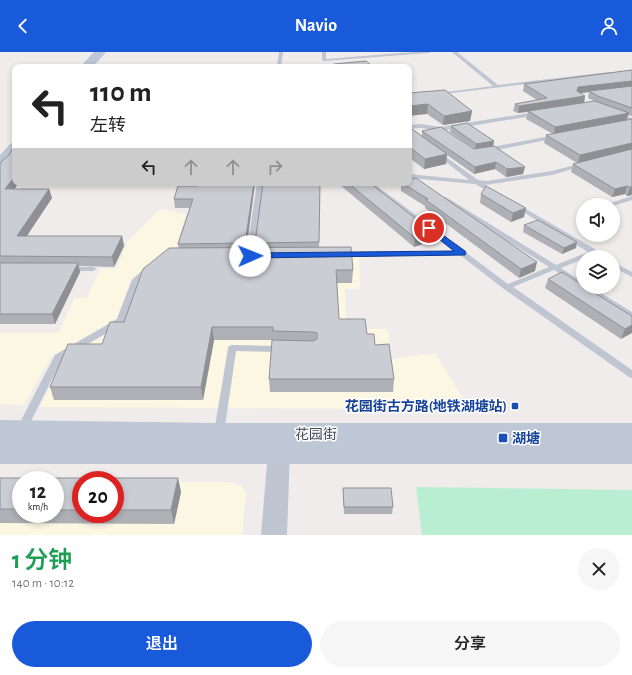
<!DOCTYPE html>
<html lang="zh">
<head>
<meta charset="utf-8">
<style>
	:root { --surface:#fff; --page:#f6f6f6; --text:#222; --muted:#767676; --accent:#195adb }
	body { margin:0; font-family:"Alegreya Sans","Noto Sans SC",sans-serif; background:var(--page); color:var(--text); height:100vh; display:flex; flex-direction:column; font-size:15px; white-space:nowrap }
	* { box-sizing:border-box; margin:0 }
	p { font-size:13px; color:var(--muted) }
	.icon { flex:none; width:22px; height:22px; fill:none; stroke:currentColor; stroke-width:2; stroke-linecap:round; stroke-linejoin:round }
	.map { position:relative; height:483px; overflow:hidden }
	.details { display:flex; flex-direction:column; background:var(--surface); flex:1 }
	.details>* { flex:none }
	.guide { position:absolute; left:12px; top:12px; width:400px; height:122px; border-radius:8px; box-shadow:0 2px 6px #0003; background:#fff; color:var(--text); overflow:hidden }
	.tools { position:absolute; left:576px; top:146px; display:grid; gap:8px }
	.tools a { display:grid; place-items:center; width:44px; height:44px; border-radius:50%; background:var(--surface); box-shadow:0 2px 6px #0003; font-size:20px }
	.speed { position:absolute; left:12px; top:419px; display:flex; gap:8px; font-size:20px; font-weight:700; text-align:center }
	.speed>* { display:grid; place-content:center; width:52px; height:52px; border-radius:50%; background:var(--surface); box-shadow:0 2px 6px #0003; line-height:1 }
	.speed small { font-size:10px; font-weight:400 }
	.speed .limit { border:6px solid #d22; background:#fff; color:#111 }
	.pin { position:absolute; display:grid; place-items:center; width:34px; height:34px; color:#fff; margin:-17px; border:2px solid #fff; border-radius:50%; box-shadow:0 1px 4px #0007 }
	.me { position:absolute; width:44px; margin:-22px; rotate:89deg; stroke-linejoin:round; filter:drop-shadow(0 0 3px #0008) }
	.turn { display:flex; align-items:center; gap:14px; height:84px; padding:0 12px; font-size:18px }
	.turn .icon { width:52px; height:52px; stroke-width:2.5 }
	.turn b { display:block; font-size:28px; line-height:34px }
	.lanes { display:flex; align-items:center; height:38px; padding:0 12px; background:#0003; justify-content:center; gap:20px; direction:ltr }
	.lanes .off { opacity:.35 }
	.round { display:grid; place-items:center; flex:none; width:42px; height:42px; border-radius:21px; background:var(--page) }
	.headline { display:flex; align-items:center; justify-content:space-between; height:68px; padding:0 12px }
	h1 { font-size:24px; font-weight:600; line-height:30px; color:#1e9e55 }
	.action { display:flex; gap:8px; margin-top:auto; padding:8px 12px }
	.action a { flex:1; height:46px; border-radius:24px; background:var(--accent); color:#fff; font-size:16px; font-weight:600; line-height:46px; text-align:center }
	.action a+a { background:var(--page); color:var(--text) }
	header { display:flex; justify-content:space-between; align-items:center; height:52px; padding:0 12px; background:var(--accent); color:#fff; font-size:18px; font-weight:600 }
	.map>svg:first-child { display:block }
</style>
</head>
<body>
<header><svg class="icon" aria-label="back" viewBox="0 0 24 24"><path d="M15 5l-7 7 7 7"/></svg>Navio<svg class="icon" aria-label="person" viewBox="0 0 24 24"><circle cx="12" cy="8" r="4"/><path d="M4 21q1-7 8-7t8 7"/></svg></header>
<div class="map">
<svg width="632" height="483" viewBox="0 0 632 483">
	<rect width="100%" height="100%" fill="#efeceb"/>
	<g fill="#fbf7e3">
		<path d="M160,157L186,162L174,202L359,199L360,237H345L346,277H388L392,307L435,301L463,346L406,357L40,355L65,304L128,270L164,202L131,227L116,269L51,305L24,353L0,352V281H58L75,246H87L100,217H116L127,190Z"/>
		<path d="M115,430H230L242,434L246,441L242,483H0V431L21,462H115Z"/>
	</g>
	<path fill="#b9eed2" d="M416,435L632,438V483H422Z"/>
	<g fill="none" stroke-linecap="round" stroke-linejoin="round">
		<g fill="#bfc6d1" fill-rule="evenodd">
			<path d="M279,0H283L281,15H277Z"/>
			<path d="M322,0H326V7L413,0H431L429,1L324,9L322,8Z"/>
			<path d="M452,0H457L498,33L609,20L611,21L609,22L436,43V41H438L493,34Z"/>
			<path d="M536,60L539,62L538,63L440,79L421,76L409,77V73L421,72L440,75Z"/>
			<path d="M618,61L632,66V70L616,64V62Z"/>
			<path d="M555,83L558,85L557,86L487,100L484,98L487,96Z"/>
			<path d="M439,100L478,128L487,129L552,119L583,111L586,113L552,123L485,133L497,140V142L495,143L475,132L409,126V122L469,128L437,103L436,102Z"/>
			<path d="M257,131H263L254,204L250,206L246,204Z"/>
			<path d="M366,131H373L508,232L549,215L442,147V145H446L556,213L588,200L515,155V153H519L605,203L606,205H597L593,203L583,205V207L561,216L583,230V235H591L632,260V267L554,218L513,235L632,318V326L629,325L504,237L460,203L338,205L337,203L338,201H341L454,199Z"/>
			<path d="M632,144V148L613,154L609,152L610,151Z"/>
			<path d="M613,210L632,220V225L613,215Z"/>
			<path d="M66,215H93L97,217L93,219H66L65,217Z"/>
			<path d="M145,216H151L152,218L140,229L124,271L62,307L25,381L21,382L17,381L16,378L55,303L117,267L132,228Z"/>
			<path d="M232,293L282,294L285,295L286,297L285,299L282,300L236,299L224,381L223,384L219,385L215,384L214,381L228,296L229,294Z"/>
		</g>
		<path fill="#bfc6d1" fill-rule="evenodd" d="M279,391L287,394L290,400L287,483H261L268,400L271,394Z"/>
		<g fill="#bec7d5" fill-rule="evenodd">
			<path d="M94,0H106L93,15H80Z"/>
			<path d="M15,90C15,103 14,114 0,118V103L10,92Z"/>
			<path d="M0,368L218,371H632V412H0Z"/>
		</g>
	</g>
	<g fill="#afb0b6" fill-rule="evenodd">
		<path d="M632,18V64L628,63L626,68L632,143L627,144L625,142L612,145L571,120L573,112L577,111L544,91L546,83L553,82L526,67L528,60L518,61L513,59L515,52L537,48L523,39L524,32ZM589,40L588,46L594,49L584,51L585,44L580,41Z"/>
		<path d="M409,41L472,59L470,69L443,73L427,62Z"/>
		<path d="M451,74L494,89L493,94L523,122L506,125L495,117L474,122L447,103L446,112L424,117L411,107L409,75L422,84V79L475,97L450,80Z"/>
		<path d="M0,112L15,137H49L52,146L27,184H122L124,194L114,215L79,214L80,220L55,272H0Z"/>
		<path d="M255,131L246,196H255V191L320,131L319,196L353,218L352,231H337L339,267L367,282L375,293L394,327L393,340H270L269,327L273,288H214L203,348H54L50,335L102,292L124,270L179,196L178,192L190,156H175L174,147L197,134Z"/>
		<path d="M340,131H370L432,189L414,195L340,133Z"/>
		<path d="M401,131H409L535,219L519,226L425,156V154L401,139Z"/>
		<path d="M481,142L524,165L511,170L480,151Z"/>
		<path d="M524,173L576,196L562,202L523,180Z"/>
		<path d="M548,227L632,264L621,287L545,236Z"/>
		<path d="M0,426H178L181,440L174,472L0,471ZM21,428H55V462H21ZM81,428H115V462H81Z"/>
		<path d="M343,436L393,455L392,462H344Z"/>
	</g>
	<g fill="#8e9094">
		<path d="M632,29V36L589,39V40L576,42L578,35Z"/>
		<path d="M585,44L584,51L518,61L519,54Z"/>
		<path d="M428,52L427,62L409,64V54Z"/>
		<path d="M472,59L470,69L443,73L444,64Z"/>
		<path d="M629,61L626,69L554,82L555,75Z"/>
		<path d="M494,89L493,94L475,97L476,92Z"/>
		<path d="M632,91V98L578,111L580,103Z"/>
		<path d="M412,97L411,107L409,108V98Z"/>
		<path d="M447,102L446,112L424,117L425,107Z"/>
		<path d="M496,110L495,117L474,122L475,115Z"/>
		<path d="M525,115L523,122L506,125L507,117Z"/>
		<path d="M15,124V131H19L8,146L5,137Z"/>
		<path d="M254,131H255L246,201L245,191Z"/>
		<path d="M627,134L625,142L612,145L615,137Z"/>
		<path d="M630,135H632V143L627,144Z"/>
		<path d="M49,137L52,146L20,194L17,184Z"/>
		<path d="M526,156L524,165L511,170L513,161Z"/>
		<path d="M433,180L432,189L414,195L415,186Z"/>
		<path d="M122,184L124,194L114,215L112,205Z"/>
		<path d="M577,190L576,196L562,202L564,196Z"/>
		<path d="M537,210L535,219L519,226L521,217Z"/>
		<path d="M78,211L80,220L55,272L52,262Z"/>
		<path d="M632,273V281L621,287L625,277Z"/>
		<path d="M212,275L214,288L203,348L201,335Z"/>
		<path d="M178,426L181,440L174,472L171,458Z"/>
	</g>
	<g fill="#cbcdd4" stroke="#8e9094">
		<path d="M366,9L373,15H337L334,12Z"/>
		<path d="M632,18V29L578,35L577,39L585,44L519,54L515,52L547,46L524,32Z"/>
		<path d="M632,34V56L598,44L589,39Z"/>
		<path d="M445,38L472,59L444,64L428,52L409,54V41Z"/>
		<path d="M595,49L629,61L555,75L528,59Z"/>
		<path d="M632,67V91L580,103L546,83Z"/>
		<path d="M467,71L494,89L476,92L451,74Z"/>
		<path d="M409,75L447,102L425,107L412,97L409,98Z"/>
		<path d="M441,75L474,97L494,94L525,115L507,117L496,110L475,115L422,79Z"/>
		<path d="M14,94H15V124L5,137H49L17,184H122L112,205L0,204V112L2,109L9,103Z"/>
		<path d="M632,97V135H630L627,134L615,137L573,112Z"/>
		<path d="M416,126L537,210L521,217L426,148L428,147L402,131H409V128Z"/>
		<path d="M198,131H254L245,191L178,192L193,147H174L178,134H197Z"/>
		<path d="M263,131H320L319,190L255,191Z"/>
		<path d="M348,131H370L433,180L415,186Z"/>
		<path d="M486,134L526,156L513,161L481,142Z"/>
		<path d="M538,168L577,190L564,196L524,173Z"/>
		<path d="M351,195L353,218H336L339,267H365L367,282H374L375,293L389,292L394,327H269L272,288L313,289L317,287V281L313,280L273,279V275H212L201,335H50L68,292H102L110,270H124L143,217L169,196Z"/>
		<path d="M0,211H78L52,262H0Z"/>
		<path d="M562,220L583,233V235H585L632,264V273L625,277L548,227Z"/>
		<path d="M0,426H178L171,458H115V428H81V458H55V428H21V457H0Z"/>
		<path d="M343,436H391L393,455H344Z"/>
	</g>
	<path fill="#195adb" stroke="#103a8e" d="M429,173L465,199L466,201L465,203L250,206L245,204L250,201L454,199L426,177V174Z"/>
	<g fill="#1a4fb4" stroke="#fff" stroke-width="1.5">
		<rect x="511" y="350" width="8" height="8" rx="2"/>
		<rect x="498" y="381" width="10" height="10" rx="2"/>
	</g>
	<g text-anchor="middle" stroke-width="3" stroke-linejoin="round" paint-order="stroke">
		<g font-size="14" font-weight="bold" fill="#164399" stroke="#fff" text-anchor="end">
			<text x="507" y="359">花园街古方路(地铁湖塘站)</text>
			<text x="512" y="391" text-anchor="start">湖塘</text>
		</g>
		<g font-size="14" fill="#444d59" stroke="#fff">
			<text x="316" y="387">花园街</text>
		</g>
	</g>
</svg>
<div class="tools">
<a><svg class="icon" aria-label="sound" viewBox="0 0 24 24"><path d="M4 9h4l5-4v14l-5-4H4zM17 9q2 3 0 6"/></svg></a>
<a><svg class="icon" aria-label="layers" viewBox="0 0 24 24"><path d="M12 4l9 5-9 5-9-5zM3 14l9 5 9-5"/></svg></a>
</div>
<div class="speed"><div>12<small>km/h</small></div><div class="limit">20</div></div>
<div class="pin" style="left:429px;top:176px;background:#d93025"><svg class="icon" aria-label="arrive" viewBox="0 0 24 24"><path d="M6 21V4h12l-3 4 3 4H6"/></svg></div>
<svg class="me" style="left:250px;top:204px" viewBox="-20 -20 40 40"><circle r="19" fill="#fff"/><path d="M0-13L10 11 0 6-10 11z" fill="#195adb"/></svg>
<div class="guide">
<div class="turn"><svg class="icon" aria-label="left" viewBox="0 0 24 24"><path d="M17 20v-9H6M10 6l-5 5 5 5"/></svg><div><b>110 m</b>左转</div></div>
<div class="lanes"><svg class="icon" aria-label="left" viewBox="0 0 24 24"><path d="M17 20v-9H6M10 6l-5 5 5 5"/></svg><svg class="icon off" aria-label="ahead" viewBox="0 0 24 24"><path d="M12 20V5M6 11l6-6 6 6"/></svg><svg class="icon off" aria-label="ahead" viewBox="0 0 24 24"><path d="M12 20V5M6 11l6-6 6 6"/></svg><svg class="icon off" aria-label="right" viewBox="0 0 24 24"><path d="M7 20v-9h11M14 6l5 5-5 5"/></svg></div>
</div>
</div>
<section class="details">
<div class="headline"><div><h1>1 分钟</h1><p>140 m · 10:12</p></div><a class="round"><svg class="icon" aria-label="close" viewBox="0 0 24 24"><path d="M6 6l12 12M18 6L6 18"/></svg></a></div>
<div class="action"><a>退出</a><a>分享</a></div>
</section>
</body>
</html>
